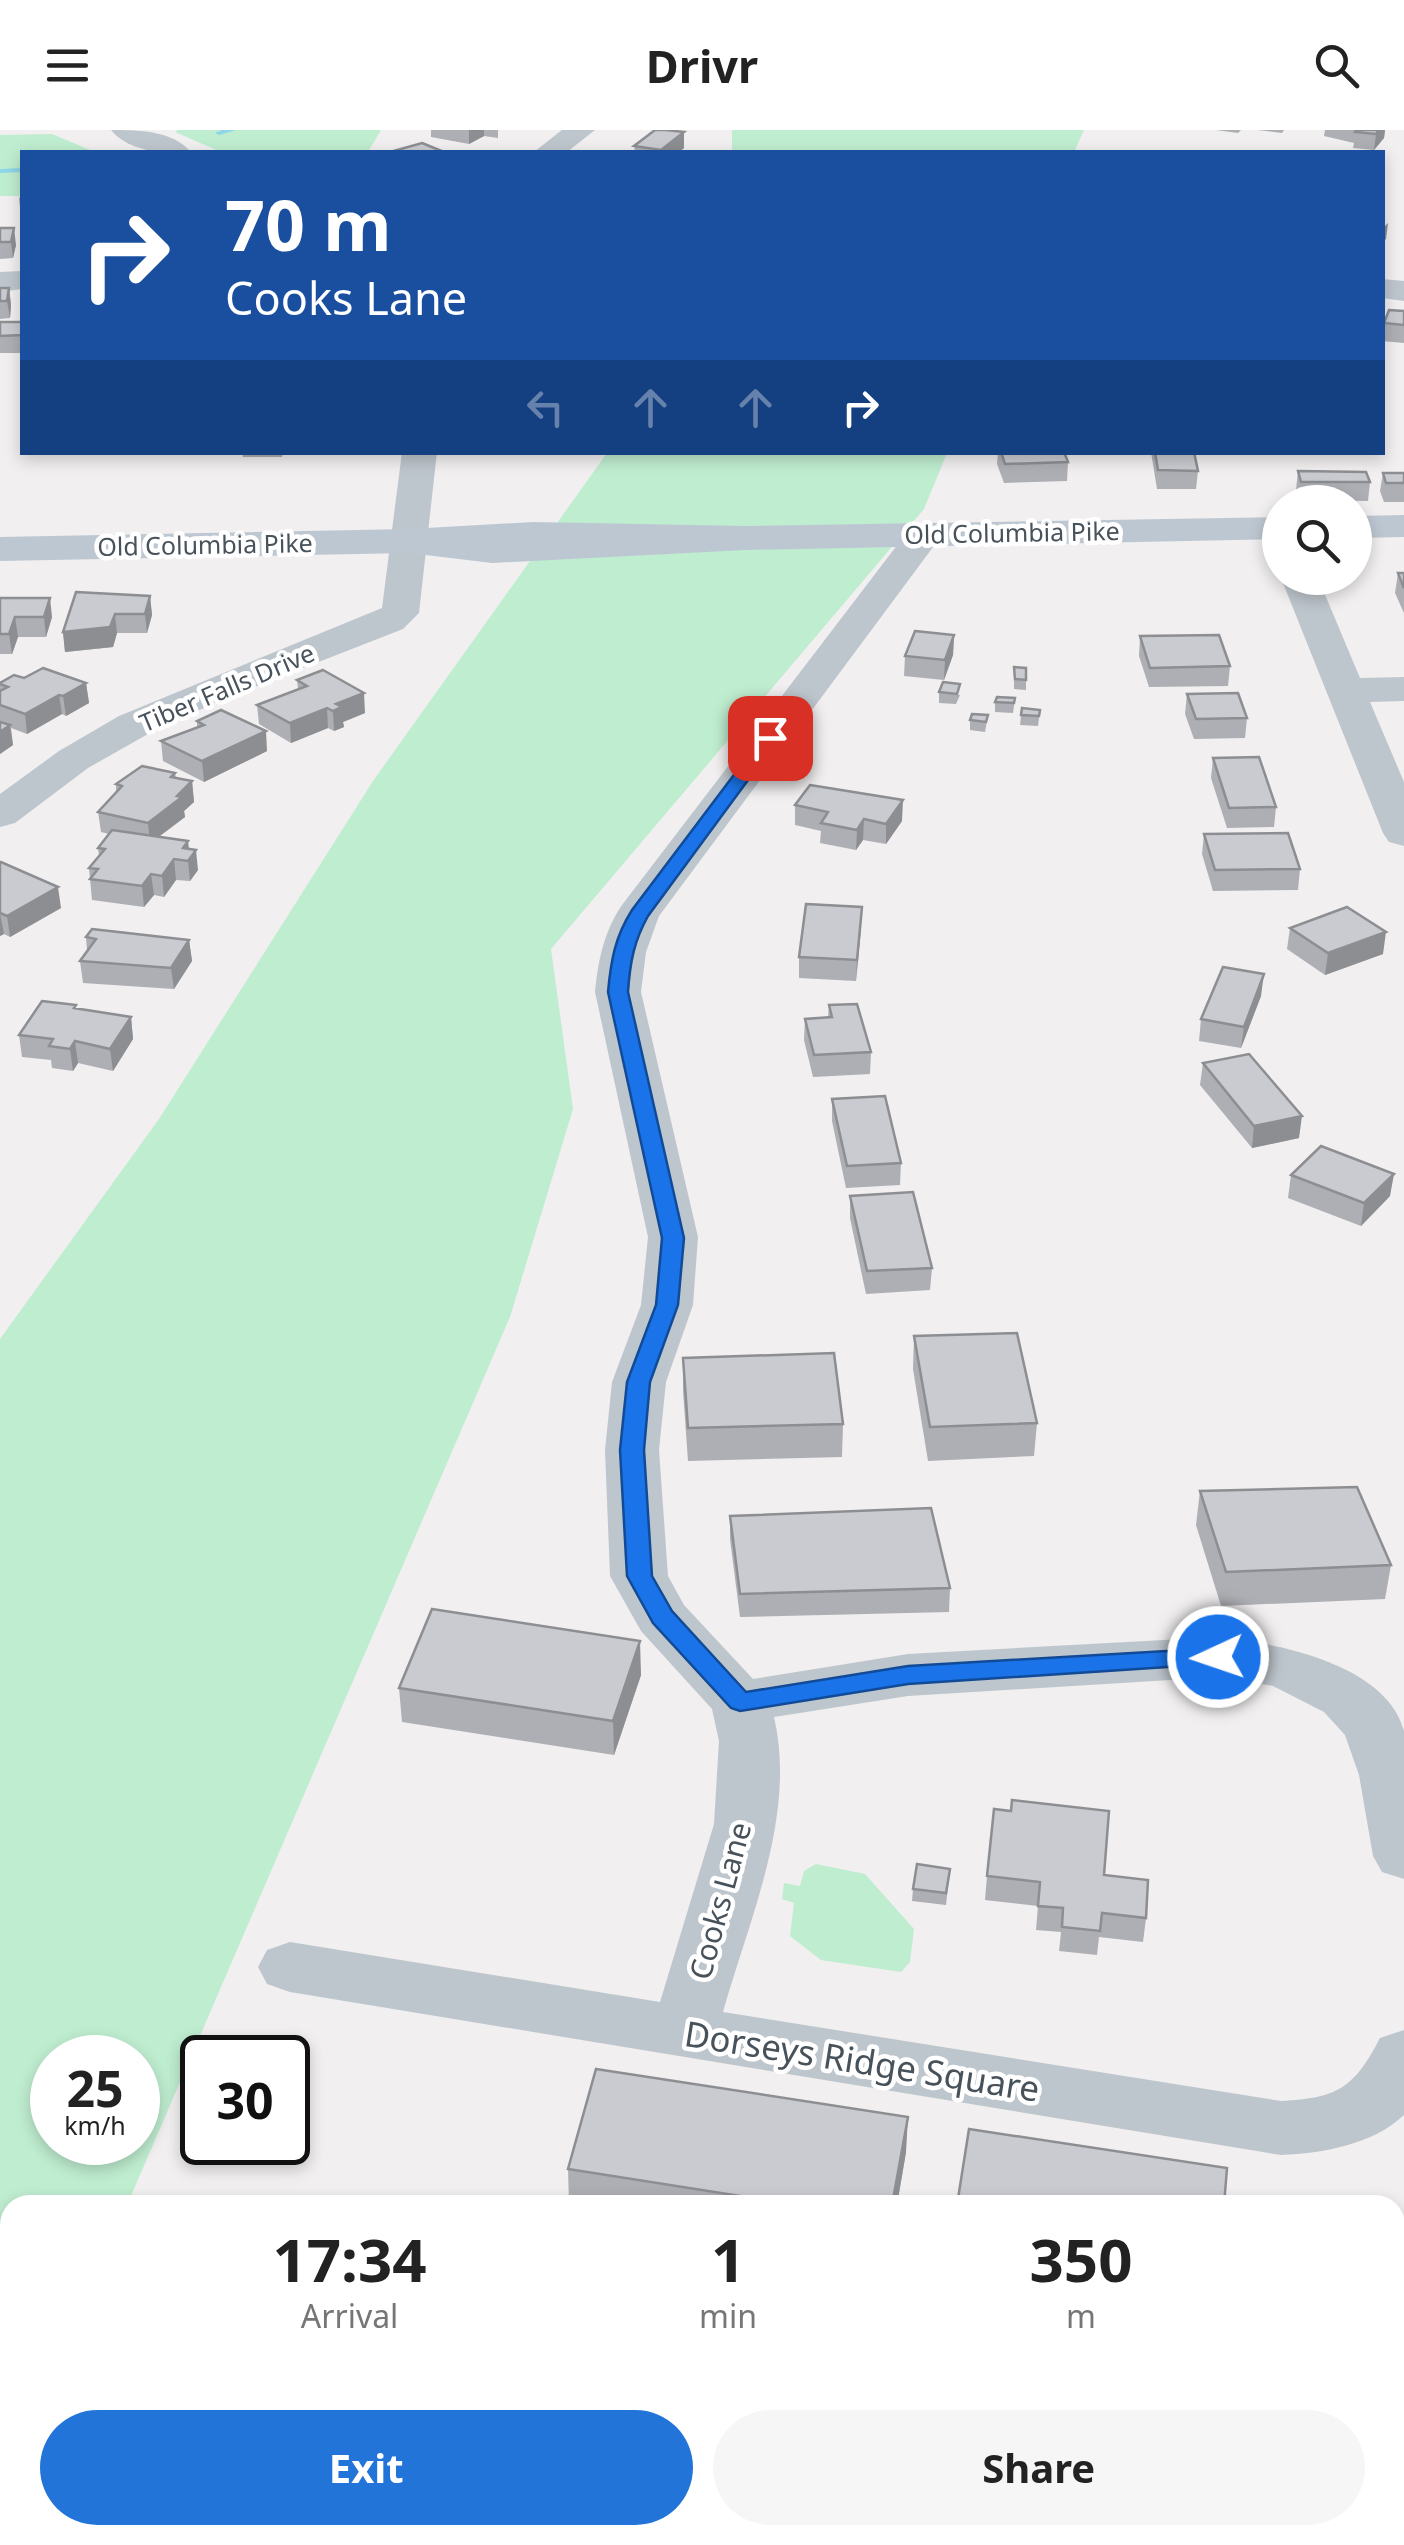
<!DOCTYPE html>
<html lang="en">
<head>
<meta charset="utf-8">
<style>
	:root { --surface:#fff; --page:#f6f6f6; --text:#222; --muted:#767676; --accent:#2274d8 }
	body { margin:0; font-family:"Noto Sans",sans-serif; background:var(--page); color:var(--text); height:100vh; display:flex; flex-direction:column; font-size:38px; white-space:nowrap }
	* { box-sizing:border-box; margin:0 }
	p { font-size:32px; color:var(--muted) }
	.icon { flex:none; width:55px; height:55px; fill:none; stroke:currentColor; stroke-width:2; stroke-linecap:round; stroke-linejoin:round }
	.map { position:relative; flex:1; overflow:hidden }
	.sheet { position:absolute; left:0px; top:2065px; width:1405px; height:350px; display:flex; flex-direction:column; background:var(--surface); border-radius:30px 30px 0 0; box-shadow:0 5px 15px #0003 }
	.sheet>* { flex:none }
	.top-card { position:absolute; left:20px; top:20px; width:1365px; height:305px; border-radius:0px; box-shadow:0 5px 15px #0003; background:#1a4fa0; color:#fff; overflow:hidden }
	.controls { position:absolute; left:1262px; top:355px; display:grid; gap:20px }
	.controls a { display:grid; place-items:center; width:110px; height:110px; border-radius:50%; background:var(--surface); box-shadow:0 5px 15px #0003; font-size:50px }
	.speed { position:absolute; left:30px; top:1905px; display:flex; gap:20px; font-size:50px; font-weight:700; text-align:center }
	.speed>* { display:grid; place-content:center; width:130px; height:130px; border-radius:50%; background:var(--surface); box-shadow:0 5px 15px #0003; line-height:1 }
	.speed small { font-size:25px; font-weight:400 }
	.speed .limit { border:5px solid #111; border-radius:15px; background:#fff; color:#111 }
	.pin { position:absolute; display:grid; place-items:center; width:85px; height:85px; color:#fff; margin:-42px; border-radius:20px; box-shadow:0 5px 15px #0006 }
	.me { position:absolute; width:110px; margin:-55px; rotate:267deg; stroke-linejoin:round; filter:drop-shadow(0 0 8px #0008) }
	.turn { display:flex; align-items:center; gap:35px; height:210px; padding:0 40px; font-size:45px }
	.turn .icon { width:130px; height:130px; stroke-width:2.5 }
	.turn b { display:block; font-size:70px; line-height:85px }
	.lanes { display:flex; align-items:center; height:95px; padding:0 40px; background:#0003; justify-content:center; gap:50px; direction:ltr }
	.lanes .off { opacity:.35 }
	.eta { display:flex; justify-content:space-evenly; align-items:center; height:170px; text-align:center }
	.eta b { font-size:60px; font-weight:700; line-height:70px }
	.action { display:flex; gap:20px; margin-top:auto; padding:20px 40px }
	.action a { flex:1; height:115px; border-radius:60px; background:var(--accent); color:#fff; font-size:40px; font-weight:700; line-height:115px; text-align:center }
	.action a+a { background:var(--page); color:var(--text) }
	header { display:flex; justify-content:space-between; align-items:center; height:130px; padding:0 40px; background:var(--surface); font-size:45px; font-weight:700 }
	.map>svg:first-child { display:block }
</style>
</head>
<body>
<header><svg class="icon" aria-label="menu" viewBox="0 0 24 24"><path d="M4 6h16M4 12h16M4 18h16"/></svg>Drivr<svg class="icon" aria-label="search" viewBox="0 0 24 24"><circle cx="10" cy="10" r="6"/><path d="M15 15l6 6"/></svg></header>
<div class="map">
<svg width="1404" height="2415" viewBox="0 0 1404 2415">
	<rect width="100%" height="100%" fill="#f1efef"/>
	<g fill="#bfedd0" fill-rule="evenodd">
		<path d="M178,0H381L368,22H221L175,2Z"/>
		<path d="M732,0H1084L1074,22H732Z"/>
		<path d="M52,4L95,22H22V66H0V5Z"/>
		<path d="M607,323H947L924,379L551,819L573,979L510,1187L127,2075H10V2405H1395V2347L1404,2349V2415H0V1209L159,989L373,651ZM52,1928H138V2012H52Z"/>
		<path d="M816,1734L865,1744L914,1799L910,1832L901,1842L821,1830L790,1806L794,1773L782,1769L784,1753L800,1756L804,1741Z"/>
	</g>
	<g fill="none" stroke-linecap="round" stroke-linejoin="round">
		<g fill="#8ed6e8" fill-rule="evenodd">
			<path d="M222,0H236L219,5L215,3Z"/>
			<path d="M22,38V42L0,43V39Z"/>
		</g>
		<g fill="#bec6cd" fill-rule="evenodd">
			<path d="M111,0C137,0 172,0 191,22C164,24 129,22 111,0Z"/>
			<path d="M562,0H595L567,22H534Z"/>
			<path d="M22,141V159L0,162V142Z"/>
			<path d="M1382,149L1404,151V171L1382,168Z"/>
			<path d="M402,322H437L419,483L403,499L219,571L148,604L88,638L15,693L0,697V664L59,621L119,586L382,478Z"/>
			<path d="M924,394L937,397L942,405L659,786L646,822L641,862L698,1107L693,1175L666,1252L659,1320L668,1446L684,1475L753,1549L908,1524L1219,1507C1276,1513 1387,1534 1404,1601C1404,1612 1404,1628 1404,1640C1404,1676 1404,1713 1404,1749L1382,1742L1373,1726L1359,1645L1345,1605L1324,1582L1273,1556L1219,1547L908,1566L774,1587C797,1684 749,1790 723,1882L1281,1971C1338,1968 1354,1958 1380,1908L1404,1900V1985C1372,2015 1323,2023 1281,2025L290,1862L267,1854L258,1837L267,1820L290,1812L660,1872L714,1694L719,1611L712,1579L641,1501L610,1446L605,1320L612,1252L641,1175L648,1107L595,862C598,831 604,801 622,775L911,397Z"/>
			<path d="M1281,448H1318L1360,548L1404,547V571L1370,572L1404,652V716L1389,712L1383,703Z"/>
		</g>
		<g fill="#bdc7d2" fill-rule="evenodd">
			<path d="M1404,385V407L1355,408V386Z"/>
			<path d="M1280,387V409L745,420L492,433L409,423L0,431V407L409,399L533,392L745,396Z"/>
		</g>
	</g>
	<g fill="#adafb4">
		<path d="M431,0H498V8L484,6L469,14L431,7Z"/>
		<path d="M1216,0H1241L1238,3Z"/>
		<path d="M1258,0H1284L1282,3Z"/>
		<path d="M1325,0H1385L1384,8L1374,20L1353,18L1354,13L1324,6Z"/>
		<path d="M684,2V18L679,22H635L634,16Z"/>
		<path d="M22,61V85H21L19,69Z"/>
		<path d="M0,98L16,115L13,128L0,129Z"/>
		<path d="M0,158H9L11,175L10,188L0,189Z"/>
		<path d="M1404,181V213L1382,211L1384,193Z"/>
		<rect x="0" y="192" width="22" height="31"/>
		<path d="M169,322H227L226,325H169Z"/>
		<path d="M242,322H283L282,327H243Z"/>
		<path d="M998,322H1064L1068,332L1067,351L1004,353L997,334Z"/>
		<path d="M1151,322H1194L1198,341L1196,359H1157Z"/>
		<path d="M1298,341L1370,352L1368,371L1299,370L1296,360Z"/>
		<path d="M1383,343H1404V372H1384L1380,361Z"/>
		<path d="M1398,443H1404V483L1395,463Z"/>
		<path d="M150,466L152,485L147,503H117L113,517L65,522L63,502Z"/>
		<path d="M0,468L52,487L46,507H18L12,524H0Z"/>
		<path d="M954,505L953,525L944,550L904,546L905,526Z"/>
		<path d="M1140,506L1230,536L1228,556L1149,557L1139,526Z"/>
		<path d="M1014,537L1026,550V560L1014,559Z"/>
		<path d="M24,548L86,553L89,573L66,586L62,584L27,604L11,598L13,615L0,624V553Z"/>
		<path d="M297,550L365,583L343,592L344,597L334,601L328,598L291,613L259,594L257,575L298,559Z"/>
		<path d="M939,562L960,565L956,574L939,573Z"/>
		<path d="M1187,564L1247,588L1245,608L1194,609L1185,584Z"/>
		<path d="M1015,568L1013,583L995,582V572Z"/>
		<path d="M1022,578L1040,580L1038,596L1020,595Z"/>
		<path d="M988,585L985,602L970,600V590Z"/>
		<path d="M197,591L267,621L204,652L163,631L161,611L197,597Z"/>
		<path d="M1213,628L1276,677L1274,697L1227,698L1211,648Z"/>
		<path d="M175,643L176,648L192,651L194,672L184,681L185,687L159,707L189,719L198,740L190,751L176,750L164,767L154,765L144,777L92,770L89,738L99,726L98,718L109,704L101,702L98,682L116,662V654Z"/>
		<path d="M795,675L902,691L886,714L863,710L856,720L820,713L821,701L795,695Z"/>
		<path d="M1204,704L1300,739L1298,760L1213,761L1202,724Z"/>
		<path d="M0,732L61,778L10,807L4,804L0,806Z"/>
		<path d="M861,798L856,851L799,848V827Z"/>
		<path d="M1290,798L1383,824L1325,845L1287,819Z"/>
		<path d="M86,807L189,810L192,831L174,859L83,853L80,831L87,821Z"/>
		<path d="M1261,866L1241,918L1199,911L1201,889Z"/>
		<path d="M829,875L871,922L870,944L813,947L804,910L805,889L828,887Z"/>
		<path d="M131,887L133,909L113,941L78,933L73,941L52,938L51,930L22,927L19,905Z"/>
		<path d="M1203,933L1299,1008L1252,1018L1200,955Z"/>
		<path d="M832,969L901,1033L900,1055L846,1058L832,991Z"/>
		<path d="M1291,1045L1390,1066L1361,1096L1288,1068Z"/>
		<path d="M850,1066L932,1138L930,1160L866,1164L850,1088Z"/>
		<path d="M914,1206L1037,1293L1034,1326L928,1331L913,1239Z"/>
		<path d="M683,1228L843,1294L842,1327L688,1331L683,1261Z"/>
		<path d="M1200,1361L1391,1435L1385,1469L1221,1476L1196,1395Z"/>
		<path d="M730,1386L950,1458L949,1482L740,1487L730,1409Z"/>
		<path d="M641,1545L614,1625L402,1592L399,1558Z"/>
		<path d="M950,1739L946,1775L912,1771L913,1759Z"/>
		<path d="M1104,1745L1146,1788L1143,1812L1099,1807L1097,1825L1059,1821L1061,1802L1036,1800L1038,1776L985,1770L987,1746Z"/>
		<path d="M906,2022L897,2075L569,2074L568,2039Z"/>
	</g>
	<g fill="#8d8e92">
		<path d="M469,0H484V6L469,14Z"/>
		<path d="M1379,0H1385L1384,8L1374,20L1376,4Z"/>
		<path d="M684,2V18L679,22H661V20Z"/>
		<path d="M1388,93L1386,109L1382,113V99Z"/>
		<path d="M14,98L16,115L13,128L11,112Z"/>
		<path d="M9,158L11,175L10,188L7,171Z"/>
		<path d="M150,466L152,485L147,503L145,484Z"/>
		<path d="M50,468L52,487L46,507L44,487Z"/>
		<path d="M115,484L117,503L113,517L65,522L63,502Z"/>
		<path d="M15,487L18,507L12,524L9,504Z"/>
		<path d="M954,505L953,525L944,550L945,530Z"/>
		<path d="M86,553L89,573L66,586L63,566Z"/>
		<path d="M364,563L365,583L343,592L344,597L334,601L333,581L336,574Z"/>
		<path d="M59,565L62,584L27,604L25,584Z"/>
		<path d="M327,578L328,598L291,613L290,593Z"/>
		<path d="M10,595L13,615L0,624V602Z"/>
		<path d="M266,601L267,621L204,652L202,631Z"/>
		<path d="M192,651L194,672L184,681L185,687L150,713L148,693Z"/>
		<path d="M903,670L902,691L886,714V694Z"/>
		<path d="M864,689L863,710L856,720L857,700Z"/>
		<path d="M188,711L190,727L196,720L198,740L190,751L188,731L183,718Z"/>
		<path d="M174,729L176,750L164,767L162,746Z"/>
		<path d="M151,744L154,765L144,777L142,756Z"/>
		<path d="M58,757L61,778L10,807L7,786Z"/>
		<path d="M862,777L861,798L856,851L857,830Z"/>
		<path d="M0,783L4,804L0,806Z"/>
		<path d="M1386,802L1383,824L1325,845L1328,823Z"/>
		<path d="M189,810L192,831L174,859L171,838Z"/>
		<path d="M1264,844L1261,866L1241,918L1244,897Z"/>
		<path d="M131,887L133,909L113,941L110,919Z"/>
		<path d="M75,911L78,933L73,941L70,919Z"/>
		<path d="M1302,986L1299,1008L1252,1018L1254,996Z"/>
		<path d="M1394,1044L1390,1066L1361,1096L1364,1073Z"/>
		<path d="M640,1511L641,1545L614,1625L613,1591Z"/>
		<path d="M908,1987L906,2022L897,2075H892Z"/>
	</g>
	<g fill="#c9cbd1" stroke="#8d8e92" stroke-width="2.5">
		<path d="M655,0H666L684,2L661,20L634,16Z"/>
		<path d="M1356,0H1379L1376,4L1355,2Z"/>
		<path d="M422,13L444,22H390Z"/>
		<path d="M0,98H14L11,112H0Z"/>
		<path d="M0,158H9L7,171H0Z"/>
		<path d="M1389,180L1404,181V195L1384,193Z"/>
		<path d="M0,192H22V205L0,206Z"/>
		<path d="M1001,322H1064L1068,332L1005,334Z"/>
		<path d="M1155,322H1194L1198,341L1158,340Z"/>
		<path d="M1298,341L1366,342L1370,352H1301Z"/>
		<path d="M1383,343H1404V353H1386Z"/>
		<path d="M1398,443H1404V458Z"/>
		<path d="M76,462L150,466L145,484H115L110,497L63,502Z"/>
		<path d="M0,468H50L44,487H15L9,504H0Z"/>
		<path d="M915,501L954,505L945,530L905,526Z"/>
		<path d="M1219,505L1230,536L1150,538L1140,506Z"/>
		<path d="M1014,537L1026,538V550L1015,549Z"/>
		<path d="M43,538L86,553L63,566L59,565L25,584L0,575V561L8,557L0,554V553L14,545L24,548Z"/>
		<path d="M323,540L364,563L336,574L342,577L333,581L327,578L290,593L257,575L307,556L297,550Z"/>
		<path d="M943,552L960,554L957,564L939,562Z"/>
		<path d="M1238,563L1247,588L1196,589L1187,564Z"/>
		<path d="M997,567L1015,568L1014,573L995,572Z"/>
		<path d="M1022,578L1040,580L1039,586L1021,585Z"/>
		<path d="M221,580L266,601L202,631L161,611L204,595L197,591Z"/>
		<path d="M972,584L988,585L986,592L970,590Z"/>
		<path d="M0,592L10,595L0,602Z"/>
		<path d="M1259,627L1276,677L1229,678L1213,628Z"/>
		<path d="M142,636L175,643L171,647L192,651L177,666L182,667L148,693L98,682L122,656L116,654Z"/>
		<path d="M810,655L903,670L886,694L864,689L857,700L821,693L828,682L795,675Z"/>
		<path d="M112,700L188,711L183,718L196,720L188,731L174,729L162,746L151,744L142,756L90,749L98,739L89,738L105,719L98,718Z"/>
		<path d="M1288,703L1300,739L1215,740L1204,704Z"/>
		<path d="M0,732H1L58,757L7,786L0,783Z"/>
		<path d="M806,774L862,777L857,830L799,827Z"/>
		<path d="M1347,777L1386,802L1328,823L1290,798Z"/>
		<path d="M92,799L189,810L171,838L80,831L96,809L86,807Z"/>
		<path d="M1223,837L1264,844L1244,897L1201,889Z"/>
		<path d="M42,871L76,875L74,878L131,887L110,919L75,911L70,919L49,916L53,909L19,905Z"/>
		<path d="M857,874L871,922L814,925L805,889L832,887L829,875Z"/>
		<path d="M1249,924L1302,986L1254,996L1203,933Z"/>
		<path d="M885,966L901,1033L847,1036L832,969Z"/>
		<path d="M1321,1016L1394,1044L1364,1073L1291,1045Z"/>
		<path d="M913,1062L932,1138L867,1141L850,1066Z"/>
		<path d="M1017,1203L1037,1293L930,1297L914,1206Z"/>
		<path d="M834,1223L843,1294L688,1298L683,1228Z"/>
		<path d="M1357,1357L1391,1435L1226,1442L1200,1361Z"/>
		<path d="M931,1378L950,1458L740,1464L730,1386Z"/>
		<path d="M432,1479L640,1511L613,1591L399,1558Z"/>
		<path d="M1012,1670L1109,1681L1104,1745L1148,1750L1146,1788L1102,1783L1100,1801L1062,1797L1063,1778L1038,1776L1040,1752L987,1746L994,1679L1011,1681Z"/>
		<path d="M917,1734L950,1739L946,1763L913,1759Z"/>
		<path d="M596,1939L908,1987L892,2075H797L568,2039Z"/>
		<path d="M969,1999L1227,2038L1224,2075H957Z"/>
	</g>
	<path fill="#1a73e8" stroke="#114b97" stroke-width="2.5" d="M770,603L779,608L648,786C634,811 630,832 628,862L684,1108L678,1175L650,1252L644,1320L652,1446L672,1481L746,1562L908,1536L1218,1518L1231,1527L1228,1533L908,1554L740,1581L731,1578L653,1493L627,1446L620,1320L627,1252L656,1175L662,1108L608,862C611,830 615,807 632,780L764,605Z"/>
	<g text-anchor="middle" stroke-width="9" stroke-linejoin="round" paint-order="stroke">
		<g font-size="25" fill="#48525b" stroke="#fff">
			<text transform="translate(1012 403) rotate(-1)" y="9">Old Columbia Pike</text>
			<text transform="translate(205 415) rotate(-1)" y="9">Old Columbia Pike</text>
			<text transform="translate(227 558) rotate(-23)" y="9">Tiber Falls Drive</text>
		</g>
		<g font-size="30" fill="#48525b" stroke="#fff">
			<text transform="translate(721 1771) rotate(-75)" y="10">Cooks Lane</text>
		</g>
		<g font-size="35" fill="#48525b" stroke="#fff">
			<text transform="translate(862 1932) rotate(9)" y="12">Dorseys Ridge Square</text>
		</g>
	</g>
</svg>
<div class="controls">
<a><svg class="icon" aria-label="search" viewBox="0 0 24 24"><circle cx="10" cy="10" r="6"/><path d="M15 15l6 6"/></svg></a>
</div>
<div class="speed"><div>25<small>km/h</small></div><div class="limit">30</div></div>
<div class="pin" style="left:770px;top:608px;background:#d93025"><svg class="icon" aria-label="arrive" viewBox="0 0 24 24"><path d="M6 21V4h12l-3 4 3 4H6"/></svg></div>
<svg class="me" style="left:1218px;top:1527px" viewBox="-20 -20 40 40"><circle r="17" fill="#1a73e8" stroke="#fff" stroke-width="3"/><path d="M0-11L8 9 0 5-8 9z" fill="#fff"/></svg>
<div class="top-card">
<div class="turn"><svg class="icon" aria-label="right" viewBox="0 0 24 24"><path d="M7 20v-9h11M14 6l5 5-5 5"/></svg><div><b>70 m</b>Cooks Lane</div></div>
<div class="lanes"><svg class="icon off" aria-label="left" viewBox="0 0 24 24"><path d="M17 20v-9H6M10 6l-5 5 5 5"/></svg><svg class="icon off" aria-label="ahead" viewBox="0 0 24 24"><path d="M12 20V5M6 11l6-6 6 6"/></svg><svg class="icon off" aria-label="ahead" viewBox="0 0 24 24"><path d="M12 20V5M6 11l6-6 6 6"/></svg><svg class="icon" aria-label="right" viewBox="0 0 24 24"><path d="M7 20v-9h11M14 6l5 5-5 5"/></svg></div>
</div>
<section class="sheet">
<div class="eta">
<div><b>17:34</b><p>Arrival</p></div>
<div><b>1</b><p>min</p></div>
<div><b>350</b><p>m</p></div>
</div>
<div class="action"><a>Exit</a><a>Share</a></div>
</section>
</div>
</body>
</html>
